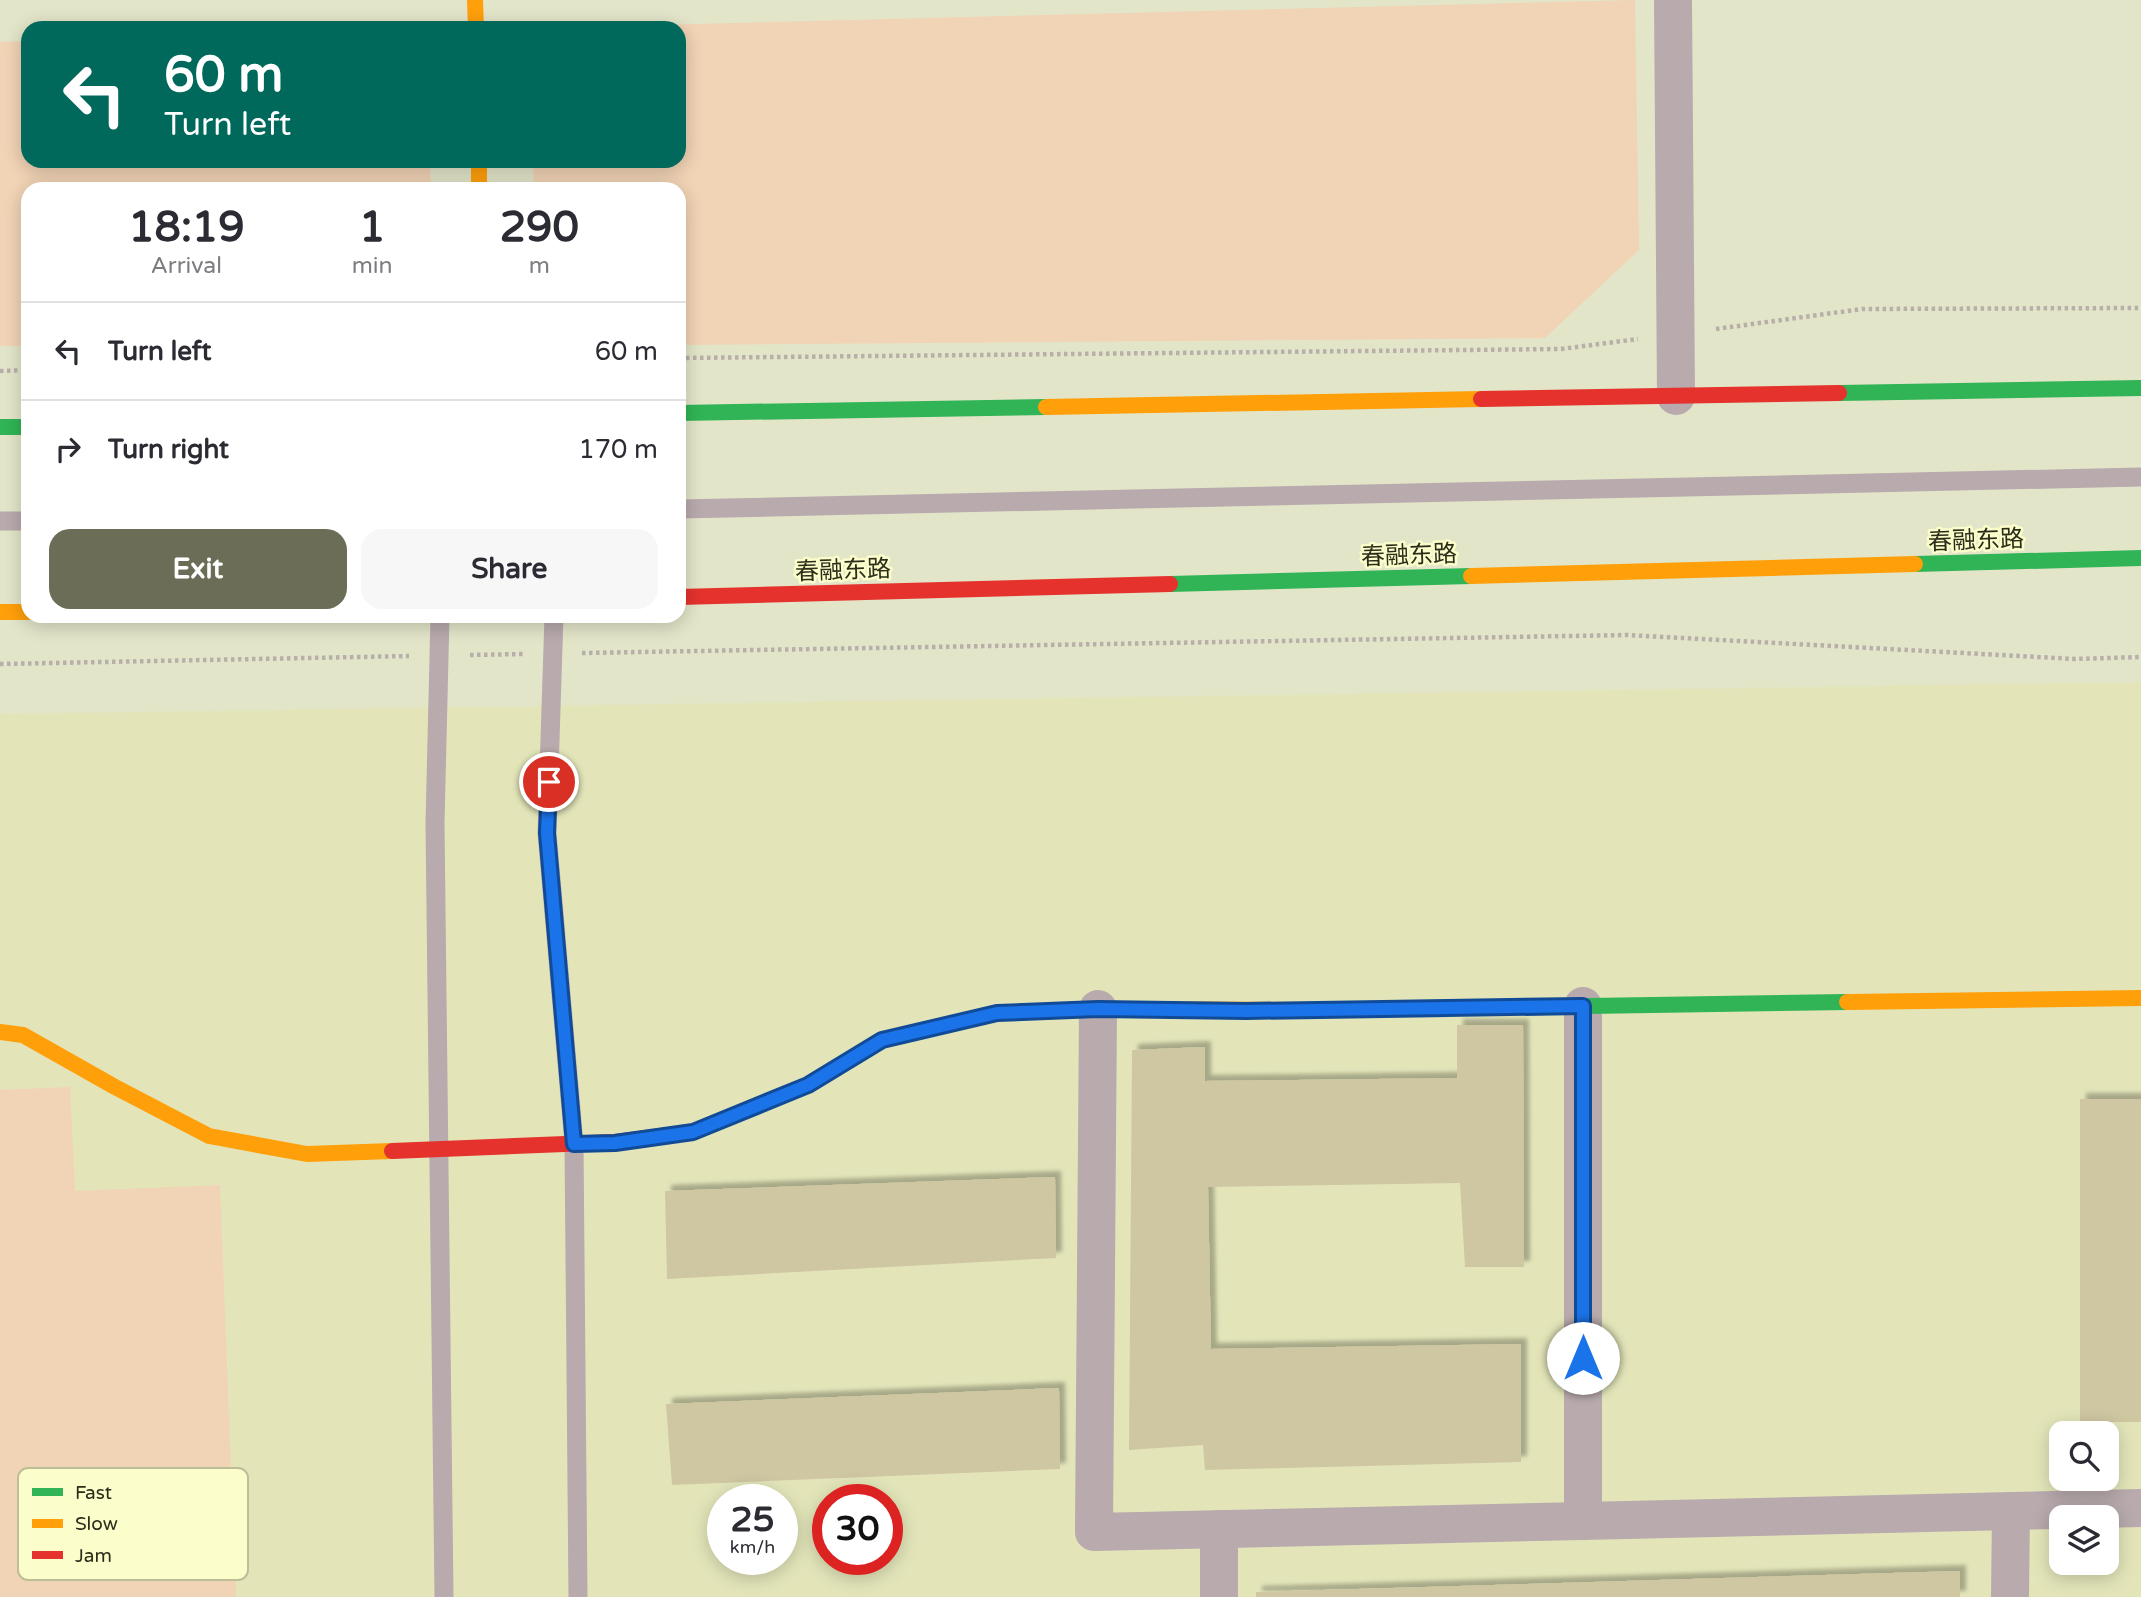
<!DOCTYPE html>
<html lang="en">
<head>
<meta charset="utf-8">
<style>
	:root { --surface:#fff; --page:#f7f7f7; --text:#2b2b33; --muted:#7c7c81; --line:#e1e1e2; --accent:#6b6d57 }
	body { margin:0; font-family:"Varela Round","Noto Sans SC",sans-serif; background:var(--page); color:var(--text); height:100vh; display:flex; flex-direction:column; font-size:26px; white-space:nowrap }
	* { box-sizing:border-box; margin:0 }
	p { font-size:23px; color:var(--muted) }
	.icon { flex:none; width:38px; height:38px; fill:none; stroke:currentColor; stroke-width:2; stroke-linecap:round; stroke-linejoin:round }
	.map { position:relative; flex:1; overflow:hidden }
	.drawer { position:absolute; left:21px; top:182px; width:665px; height:441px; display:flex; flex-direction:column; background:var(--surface); border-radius:21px; box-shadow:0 4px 18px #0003 }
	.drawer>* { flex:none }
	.top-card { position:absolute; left:21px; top:21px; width:665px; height:147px; border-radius:21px; box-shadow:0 4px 18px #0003; background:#00695c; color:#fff; overflow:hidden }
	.tools { position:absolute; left:2049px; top:1421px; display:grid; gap:14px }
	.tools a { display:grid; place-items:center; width:70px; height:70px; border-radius:14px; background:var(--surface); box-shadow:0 4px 18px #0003; font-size:35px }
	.speed { position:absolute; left:707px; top:1484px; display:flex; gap:14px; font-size:35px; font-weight:700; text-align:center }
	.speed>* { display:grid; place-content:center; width:91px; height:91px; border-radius:50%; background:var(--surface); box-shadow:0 4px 18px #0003; line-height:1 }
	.speed small { font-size:18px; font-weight:400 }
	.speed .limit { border:10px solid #d22; background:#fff; color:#111 }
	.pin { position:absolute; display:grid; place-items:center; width:60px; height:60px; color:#fff; margin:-30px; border:4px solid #fff; border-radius:50%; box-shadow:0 2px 7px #0007 }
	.me { position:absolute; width:77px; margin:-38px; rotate:0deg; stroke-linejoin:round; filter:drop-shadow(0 0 5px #0008) }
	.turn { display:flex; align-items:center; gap:24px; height:147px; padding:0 28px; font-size:32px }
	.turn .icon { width:91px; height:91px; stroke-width:2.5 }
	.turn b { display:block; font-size:49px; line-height:60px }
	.eta { display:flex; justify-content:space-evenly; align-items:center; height:119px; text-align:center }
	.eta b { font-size:42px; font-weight:800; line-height:49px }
	.cta { display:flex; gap:14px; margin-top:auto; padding:14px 28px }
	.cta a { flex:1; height:80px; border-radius:21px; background:var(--accent); color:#fff; font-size:28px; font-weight:800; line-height:80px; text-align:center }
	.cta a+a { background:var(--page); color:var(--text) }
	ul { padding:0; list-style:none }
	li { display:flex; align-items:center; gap:21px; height:98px; padding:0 28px; border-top:2px solid var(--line) }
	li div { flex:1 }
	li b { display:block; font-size:26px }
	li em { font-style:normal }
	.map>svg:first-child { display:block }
</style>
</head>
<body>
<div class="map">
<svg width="2141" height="1597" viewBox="0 0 2141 1597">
	<defs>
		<filter id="shadow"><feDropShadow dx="6" dy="-6" stdDeviation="2" flood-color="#0004"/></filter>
	</defs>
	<rect width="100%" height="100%" fill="#e3e5c9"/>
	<path fill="#e3e5b9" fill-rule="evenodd" d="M2141,682V1597H0V714ZM2062,1433H2107V1479H2062ZM723,1500H782V1559H723ZM828,1500H887V1559H828ZM2062,1517H2107V1563H2062Z"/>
	<g fill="#f1d3b5">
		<path d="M1635,0L1639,250L1545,338L679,345V189H534L533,161H679V28H538Z"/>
		<path d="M28,41V161H430L431,189H28V346H0V42Z"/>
		<path d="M70,1087L75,1191L220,1185L236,1597H0V1090Z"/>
	</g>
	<g fill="#cfc7a2" filter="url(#shadow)">
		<path d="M1457,1025H1523L1524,1267H1465L1460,1183L1208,1187L1211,1349L1521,1344V1462L1205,1470L1203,1445L1129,1450L1132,1050L1205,1047V1081L1457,1078Z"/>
		<rect x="2080" y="1099" width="61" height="323"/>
		<path d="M1055,1177L1056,1258L667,1279L665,1191Z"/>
		<path d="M1059,1388L1060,1469L672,1485L666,1404Z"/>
		<path d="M1960,1571V1597H1256V1592Z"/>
	</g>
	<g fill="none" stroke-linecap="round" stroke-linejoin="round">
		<g stroke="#b7afaa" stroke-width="4.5" stroke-dasharray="3.5 3.5" stroke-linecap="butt">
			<path d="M1716,329L1862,309L2141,308"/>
			<path d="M679,358L1561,349L1638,339"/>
			<path d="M0,371L28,370"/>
			<path d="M582,653L1627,635L2075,659L2141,657"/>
			<path d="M470,655L524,654"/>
			<path d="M0,664L409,656"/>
		</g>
		<g stroke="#b8aaad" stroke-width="19">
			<path d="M679,509L2141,477"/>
			<path d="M0,521H28"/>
			<path d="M440,616L435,823L444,1597"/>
			<path d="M554,616L547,833L574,1144L578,1597"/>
		</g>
		<g stroke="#b8aaad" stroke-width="38">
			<path d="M1673,0L1676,396"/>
			<path d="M1583,1006V1521L2141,1508"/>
			<path d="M1098,1009L1094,1532L1583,1521"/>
			<path d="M1219,1597V1529"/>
			<path d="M2010,1597L2011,1511"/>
		</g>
		<g stroke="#30b455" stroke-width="16">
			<path d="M1839,393L2141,388"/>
			<path d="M679,413L1046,407"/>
			<path d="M0,427H28"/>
			<path d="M1915,564L2141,558"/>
			<path d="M1170,584L1471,576"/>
			<path d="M1320,1010L1847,1002"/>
		</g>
		<g stroke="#ff9f0a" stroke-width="16">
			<path d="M475,0L476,28"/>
			<path d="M479,161V189"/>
			<path d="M1046,407L1481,399"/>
			<path d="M1471,576L1915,564"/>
			<path d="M0,612H28"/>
			<path d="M1847,1002L2141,998"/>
			<path d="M958,1022L997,1013L1098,1009L1320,1010"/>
			<path d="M0,1032L23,1035L115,1087L209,1136L307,1154L392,1151"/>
		</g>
		<g stroke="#e5322d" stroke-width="16">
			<path d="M1481,399L1839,393"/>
			<path d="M679,597L1170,584"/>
			<path d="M392,1151L615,1142L693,1132L808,1085L882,1040L958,1022"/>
		</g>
	</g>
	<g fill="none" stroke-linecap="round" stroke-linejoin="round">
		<g stroke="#114b97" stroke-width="18">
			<path id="route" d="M549,782L547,833L574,1144L615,1143L693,1132L808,1085L882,1040L997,1013L1098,1009L1246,1011L1583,1006V1358"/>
		</g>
		<use href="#route" stroke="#1a73e8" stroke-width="12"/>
	</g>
	<g text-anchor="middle" stroke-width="5" stroke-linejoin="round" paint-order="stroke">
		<g font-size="24" fill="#2b2c19" stroke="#fbfdcb">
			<text transform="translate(1976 540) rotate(-2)" y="8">春融东路</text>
			<text transform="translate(1409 555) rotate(-2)" y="8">春融东路</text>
			<text transform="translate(843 570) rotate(-2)" y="8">春融东路</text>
		</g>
	</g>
	<rect x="18" y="1468" width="230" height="112" rx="10" fill="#fbfdcb" stroke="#bdbe96" stroke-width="2"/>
	<rect x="32" y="1488" width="31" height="8" fill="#30b455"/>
	<rect x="32" y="1519" width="31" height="9" fill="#ff9f0a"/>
	<rect x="32" y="1551" width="31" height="8" fill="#e5322d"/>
	<g font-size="19" fill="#2b2c19">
		<text x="75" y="1499">Fast</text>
		<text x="75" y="1530">Slow</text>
		<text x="75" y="1562">Jam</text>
	</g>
</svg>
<div class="tools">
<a><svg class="icon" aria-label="search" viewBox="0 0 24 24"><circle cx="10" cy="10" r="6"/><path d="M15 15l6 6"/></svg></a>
<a><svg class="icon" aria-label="layers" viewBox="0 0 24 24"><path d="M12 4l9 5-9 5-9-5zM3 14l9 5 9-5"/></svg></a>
</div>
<div class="speed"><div>25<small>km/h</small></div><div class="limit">30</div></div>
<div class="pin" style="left:549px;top:782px;background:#d93025"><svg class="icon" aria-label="arrive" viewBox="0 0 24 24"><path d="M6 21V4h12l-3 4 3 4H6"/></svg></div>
<svg class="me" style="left:1583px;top:1358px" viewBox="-20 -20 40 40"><circle r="19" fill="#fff"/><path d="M0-13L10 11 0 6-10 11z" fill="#1a73e8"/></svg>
<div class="top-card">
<div class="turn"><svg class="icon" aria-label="left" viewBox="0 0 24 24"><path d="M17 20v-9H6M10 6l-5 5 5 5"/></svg><div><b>60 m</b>Turn left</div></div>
</div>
<section class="drawer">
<div class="eta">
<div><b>18:19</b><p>Arrival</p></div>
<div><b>1</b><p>min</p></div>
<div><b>290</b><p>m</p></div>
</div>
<ul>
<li><svg class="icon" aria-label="left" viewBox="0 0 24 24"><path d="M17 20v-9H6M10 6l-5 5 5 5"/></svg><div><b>Turn left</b></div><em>60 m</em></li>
<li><svg class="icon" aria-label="right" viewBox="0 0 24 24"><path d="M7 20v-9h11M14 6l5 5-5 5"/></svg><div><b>Turn right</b></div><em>170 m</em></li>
</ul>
<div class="cta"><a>Exit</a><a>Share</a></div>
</section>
</div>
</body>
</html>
